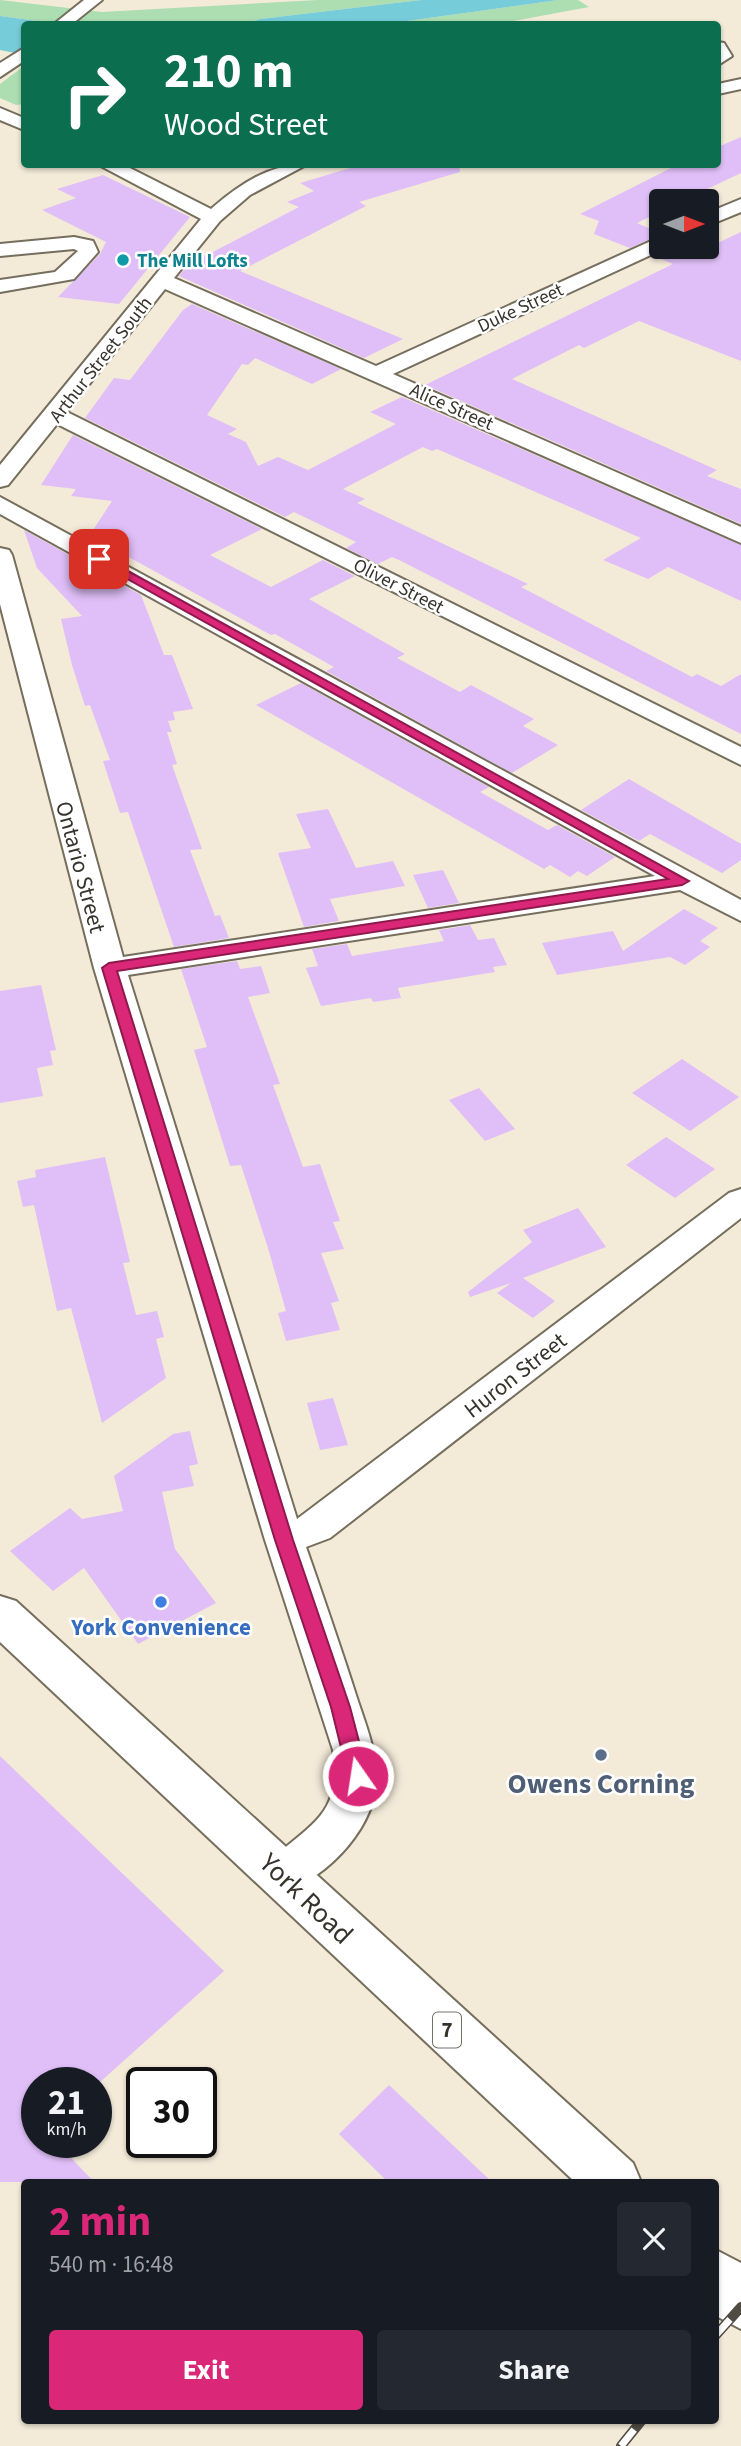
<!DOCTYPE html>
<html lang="en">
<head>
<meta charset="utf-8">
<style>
	:root { --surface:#171b24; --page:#242831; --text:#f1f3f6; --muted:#9ea1a6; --accent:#db2777 }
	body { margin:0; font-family:"Source Sans 3",sans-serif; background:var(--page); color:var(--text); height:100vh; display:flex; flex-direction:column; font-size:26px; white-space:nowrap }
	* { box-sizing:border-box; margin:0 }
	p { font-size:23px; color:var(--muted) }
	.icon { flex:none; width:38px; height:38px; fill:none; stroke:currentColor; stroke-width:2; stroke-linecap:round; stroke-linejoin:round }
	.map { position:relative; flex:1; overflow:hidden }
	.drawer { position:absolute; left:21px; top:2179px; width:698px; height:245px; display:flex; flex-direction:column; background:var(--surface); border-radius:7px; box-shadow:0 2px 5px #0004 }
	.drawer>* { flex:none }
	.top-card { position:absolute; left:21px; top:21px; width:700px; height:147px; border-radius:7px; box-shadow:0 2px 5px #0004; background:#0b6e4f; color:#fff; overflow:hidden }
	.needle { width:46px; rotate:90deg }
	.tools { position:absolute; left:649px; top:189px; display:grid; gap:14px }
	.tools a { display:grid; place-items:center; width:70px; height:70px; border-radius:7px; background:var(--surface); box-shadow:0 2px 5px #0004; font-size:35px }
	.speed { position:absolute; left:21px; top:2067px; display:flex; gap:14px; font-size:35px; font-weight:700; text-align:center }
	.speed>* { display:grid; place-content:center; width:91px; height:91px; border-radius:50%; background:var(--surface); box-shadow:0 2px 5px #0004; line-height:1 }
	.speed small { font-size:18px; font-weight:400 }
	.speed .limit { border:4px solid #111; border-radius:10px; background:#fff; color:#111 }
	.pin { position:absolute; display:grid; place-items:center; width:60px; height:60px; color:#fff; margin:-30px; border-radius:14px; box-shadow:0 4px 10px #0006 }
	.me { position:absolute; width:77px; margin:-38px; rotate:347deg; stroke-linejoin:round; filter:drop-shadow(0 0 5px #0008) }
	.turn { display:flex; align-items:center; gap:24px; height:147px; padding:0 28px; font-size:32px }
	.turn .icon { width:91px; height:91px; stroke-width:2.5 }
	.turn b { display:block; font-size:49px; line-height:60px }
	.round { display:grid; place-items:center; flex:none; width:74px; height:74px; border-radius:7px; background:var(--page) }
	.overview { display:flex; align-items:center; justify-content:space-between; height:119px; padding:0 28px }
	h1 { font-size:42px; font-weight:700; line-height:52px; color:var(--accent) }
	.cta { display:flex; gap:14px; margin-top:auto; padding:14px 28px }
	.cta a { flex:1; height:80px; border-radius:7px; background:var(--accent); color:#fff; font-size:28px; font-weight:700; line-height:80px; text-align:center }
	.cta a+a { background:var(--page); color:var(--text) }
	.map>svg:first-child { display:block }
</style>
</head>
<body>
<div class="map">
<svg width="741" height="2446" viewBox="0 0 741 2446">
	<rect width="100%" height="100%" fill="#f3ead8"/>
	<g fill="#acdeb1">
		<path d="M0,0L102,12L318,0H421L260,19L245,24H60L0,16Z"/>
		<path d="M558,0H578L589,7L497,24H385Z"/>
		<path d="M24,66V104L16,105L0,98V84Z"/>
	</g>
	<g fill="#77ccda">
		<path d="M421,0H558L385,24H245L260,19Z"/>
		<path d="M0,16L60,24H24V55L0,50Z"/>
	</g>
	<g fill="#e0bff8">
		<path d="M741,137V173L682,201H662V211L637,223L662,234L630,248L594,234L599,221L580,214L679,164H718V147Z"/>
		<path d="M364,164H459L460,172L359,202L366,206L240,271L403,339L364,358L179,276L188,265L299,207L287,202L314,191L300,183Z"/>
		<path d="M103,175L190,217L119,304L58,297L100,254L106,242L42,210L76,198L57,189Z"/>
		<path d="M741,232V361L639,321L584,348L579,345L512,379L717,470L707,476L741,489V524L425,385L673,264L654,256L670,247L707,248Z"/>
		<path d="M192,304L341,369L312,384L255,358L248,365L242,364L207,415L237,429L228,434L246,442L258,466L278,457L308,470L396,424L370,412L402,397L741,545V601L668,567L648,579L603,560L641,538L437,449L432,451L423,447L343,489L365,499L357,503L528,584L521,587L692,677L697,674L721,686L741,674V734L401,561L392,557L378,564L346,548L356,542L294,512L285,517L85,418L114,378L130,380L183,310Z"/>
		<path d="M73,435L262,529L210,555L271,587L323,560L355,576L309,599L405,654L397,658L460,692L471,685L534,719L523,726L558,745L512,773L326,671L334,667L275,634L271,635L125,555L128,564L86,541L112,501L71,496L76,489L41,485Z"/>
		<path d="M24,530L141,595L164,655H172L193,709L173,712L175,720L168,721L172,732H167L177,764L172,765L202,849L190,850L215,916L220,915L229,938L174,947L128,812L120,813L103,761L110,760L90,705L85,706L72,665L61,619L82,616L37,568Z"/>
		<path d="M301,683L489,787L480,792L548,830L557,825L615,857L587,876L578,871L570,877L550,865L544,869L256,705Z"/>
		<path d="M629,779L741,844V860L722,873L650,834L639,841L581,810Z"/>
		<path d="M328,809L356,868L393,861L405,886L330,899L339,921L304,927L278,853L311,848L296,814Z"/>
		<path d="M443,870L459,903L428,908L413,875Z"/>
		<path d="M684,909L718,928L700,941L710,947L685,965L670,957L557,975L542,943L613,931L623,951Z"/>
		<path d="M470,925L478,940L494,938L507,965L493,967L495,972L398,988L401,998L373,1002L371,998L321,1006L306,968L318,966L312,949L347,944L352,956L444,941L439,930Z"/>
		<path d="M237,961L240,969L261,966L270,993L248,997L280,1084L273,1085L303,1167L320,1164L340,1221L333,1222L344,1249L321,1253L339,1301L331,1303L340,1330L286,1341L278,1313L286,1311L268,1248L241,1165L230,1166L194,1050L207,1047L181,969Z"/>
		<path d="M41,985L56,1050L50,1051L53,1065L37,1068L43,1096L0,1103V991Z"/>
		<path d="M682,1059L739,1097L690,1131L632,1093Z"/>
		<path d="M479,1088L515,1129L485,1141L449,1100Z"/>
		<path d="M666,1137L715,1169L675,1198L626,1165Z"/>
		<path d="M105,1157L130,1262L123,1263L136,1315L157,1311L164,1337L156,1339L166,1378L102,1423L71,1308L57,1311L34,1205L23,1207L17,1181L36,1177L35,1170Z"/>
		<path d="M578,1208L606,1247L523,1278L555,1301L533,1318L497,1293L511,1283L470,1297L468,1292L532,1242L523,1230Z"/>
		<path d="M333,1398L348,1445L320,1450L307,1403Z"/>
		<path d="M190,1431L198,1464L189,1466L194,1486L162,1492L175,1549L216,1603L138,1644L84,1568L53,1591L10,1551L70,1508L82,1519L123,1511L114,1476L173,1434Z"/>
		<path d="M0,1756L224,1971L100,2082H37V2142H56L94,2182H0Z"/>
		<path d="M389,2085L492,2182H388L339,2134Z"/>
	</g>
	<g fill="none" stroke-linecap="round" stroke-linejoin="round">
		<g stroke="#756e5d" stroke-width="4">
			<g id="minor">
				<path d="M84,0H102L72,24H54Z"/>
				<path d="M718,42L724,43L732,56L718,65Z"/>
				<path d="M24,48V61L0,77V63Z"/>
				<path d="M741,79V89L718,94V84Z"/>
				<path d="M0,108L24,118V130L0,120Z"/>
				<path d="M97,164H122L211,209C240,184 269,164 308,164L250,195L220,221L174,278L376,366L662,236V247H668L393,374L741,527V543L165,289L67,412L741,747V765L57,424L8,485L0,487V465L201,219Z"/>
				<path d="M741,199V212L707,226V213Z"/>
				<path d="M74,237L93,241L98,252L74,279L0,292V280L55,272L78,251L74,249L0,256V244Z"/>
				<path d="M0,497L741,900V921L680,890L128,975L297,1519L729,1193L741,1189V1218L330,1538L306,1547C323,1596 340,1645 356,1695C364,1720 375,1746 376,1773C379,1825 329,1876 283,1893L268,1887L262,1874C268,1861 275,1855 287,1846C326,1815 339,1802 333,1750L265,1540L94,968L0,604V548L9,550L12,555L123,957L655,876L0,514Z"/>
			</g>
		</g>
		<g stroke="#756e5d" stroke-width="4">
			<g id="major">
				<path d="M0,1596L16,1601L633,2163L641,2182H575L0,1642Z"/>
				<path d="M716,2250L741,2263V2329L716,2316Z"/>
			</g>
		</g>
		<use href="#minor" fill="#fff" fill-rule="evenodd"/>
		<use href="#major" fill="#fff" fill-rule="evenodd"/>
		<g stroke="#504c44" stroke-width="10">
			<g id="rail">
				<path d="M716,2335L741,2307"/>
				<path d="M621,2446L642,2420"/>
			</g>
		</g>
		<use href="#rail" stroke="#fff" stroke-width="7" stroke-dasharray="21" stroke-linecap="butt"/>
	</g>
	<path fill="#db2777" stroke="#8e194d" stroke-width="2" d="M99,555L689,881L682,885L117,971L293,1540L350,1707L368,1776L365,1782L358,1784L351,1782L348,1776L331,1707L275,1540L102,968L109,963L668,879L95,561L93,559Z"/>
	<circle fill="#0f9aa8" stroke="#fff" stroke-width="2.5" cx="123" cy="260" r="7"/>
	<circle fill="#3f7fe0" stroke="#fff" stroke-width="2.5" cx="161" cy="1602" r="7"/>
	<circle fill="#5c6f8a" stroke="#fff" stroke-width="2.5" cx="601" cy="1755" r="7"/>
	<g text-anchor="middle" stroke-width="5" stroke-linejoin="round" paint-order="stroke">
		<g font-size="19" font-weight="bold" fill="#0d838f" stroke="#fff" text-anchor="start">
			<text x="137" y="267">The Mill Lofts</text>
		</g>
		<g font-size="19" fill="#36332c" stroke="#fff">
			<text transform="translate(520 307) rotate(-25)" y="7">Duke Street</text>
			<text transform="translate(100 359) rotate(-52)" y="7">Arthur Street South</text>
			<text transform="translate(452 406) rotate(24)" y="7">Alice Street</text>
			<text transform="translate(399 585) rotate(27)" y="7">Oliver Street</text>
		</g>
		<rect fill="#fff" stroke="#72706b" stroke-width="2" x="433" y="2012.5" width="28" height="35" rx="5"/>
		<g font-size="21" font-weight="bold" fill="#36332c">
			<text x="447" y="2037">7</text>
		</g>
		<g font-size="23" fill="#36332c" stroke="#fff">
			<text transform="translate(81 867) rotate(75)" y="8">Ontario Street</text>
			<text transform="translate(515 1375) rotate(-38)" y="8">Huron Street</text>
		</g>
		<g font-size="23" font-weight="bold" fill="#366cbe" stroke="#fff">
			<text x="161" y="1635">York Convenience</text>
		</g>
		<g font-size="28" font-weight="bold" fill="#4e5e75" stroke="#fff">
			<text x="601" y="1793">Owens Corning</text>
		</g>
		<g font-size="28" fill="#36332c" stroke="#fff">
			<text transform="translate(307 1898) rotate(44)" y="10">York Road</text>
		</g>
	</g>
</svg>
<div class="tools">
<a><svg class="needle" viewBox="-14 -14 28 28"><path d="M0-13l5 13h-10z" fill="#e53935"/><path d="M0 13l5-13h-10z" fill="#9ea1a6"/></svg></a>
</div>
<div class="speed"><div>21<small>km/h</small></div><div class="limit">30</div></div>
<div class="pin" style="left:99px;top:559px;background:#d93025"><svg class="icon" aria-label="arrive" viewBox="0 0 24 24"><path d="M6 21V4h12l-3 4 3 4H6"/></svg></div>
<svg class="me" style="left:358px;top:1776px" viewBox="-20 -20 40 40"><circle r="17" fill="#db2777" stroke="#fff" stroke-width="3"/><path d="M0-11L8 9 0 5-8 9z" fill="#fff"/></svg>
<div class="top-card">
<div class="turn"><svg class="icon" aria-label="right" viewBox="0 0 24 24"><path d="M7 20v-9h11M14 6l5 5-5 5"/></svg><div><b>210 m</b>Wood Street</div></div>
</div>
<section class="drawer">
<div class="overview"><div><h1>2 min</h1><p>540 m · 16:48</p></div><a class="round"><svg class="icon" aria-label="close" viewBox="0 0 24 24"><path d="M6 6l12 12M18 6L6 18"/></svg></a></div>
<div class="cta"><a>Exit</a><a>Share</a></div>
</section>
</div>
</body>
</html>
